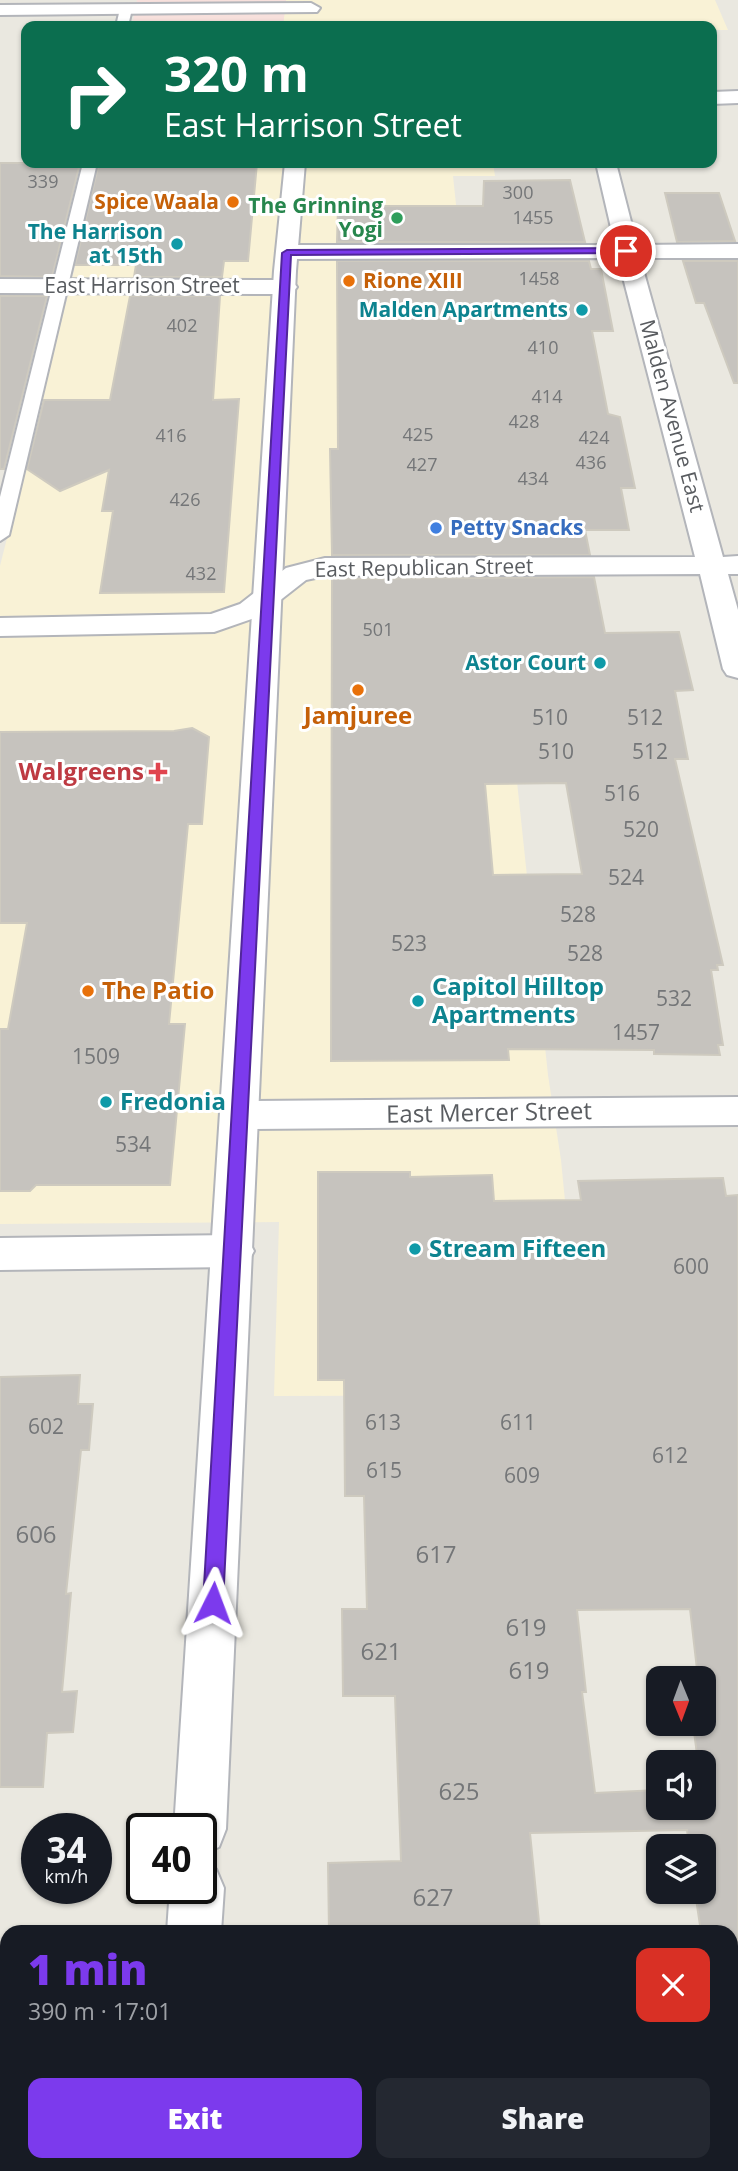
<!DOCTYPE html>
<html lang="en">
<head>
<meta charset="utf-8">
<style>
	:root { --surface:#171b24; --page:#242831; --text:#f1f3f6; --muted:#9ea1a6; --accent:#7c3aed }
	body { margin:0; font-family:"Open Sans",sans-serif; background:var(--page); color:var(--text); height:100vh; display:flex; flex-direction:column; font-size:26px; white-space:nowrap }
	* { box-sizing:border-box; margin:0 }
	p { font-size:23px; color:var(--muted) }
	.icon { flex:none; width:38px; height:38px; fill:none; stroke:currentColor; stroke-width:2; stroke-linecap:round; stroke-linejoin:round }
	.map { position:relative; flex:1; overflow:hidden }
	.drawer { position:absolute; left:0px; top:1925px; width:738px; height:247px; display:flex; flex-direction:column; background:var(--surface); border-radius:21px 21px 0 0; box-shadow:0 2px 5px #0004 }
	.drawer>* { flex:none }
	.top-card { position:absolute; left:21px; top:21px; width:696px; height:147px; border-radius:14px; box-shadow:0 2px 5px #0004; background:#0b6e4f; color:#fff; overflow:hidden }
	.needle { width:46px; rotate:179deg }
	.fabs { position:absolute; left:646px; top:1666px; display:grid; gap:14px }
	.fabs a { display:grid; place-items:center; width:70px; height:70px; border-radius:14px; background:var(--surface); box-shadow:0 2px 5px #0004; font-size:35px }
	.speed { position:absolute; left:21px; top:1813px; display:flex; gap:14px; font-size:35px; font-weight:700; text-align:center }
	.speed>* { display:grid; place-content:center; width:91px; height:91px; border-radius:50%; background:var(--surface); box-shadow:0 2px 5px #0004; line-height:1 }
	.speed small { font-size:18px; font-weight:400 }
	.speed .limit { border:4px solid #111; border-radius:10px; background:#fff; color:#111 }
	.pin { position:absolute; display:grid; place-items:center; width:60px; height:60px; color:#fff; margin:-30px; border:4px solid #fff; border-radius:50%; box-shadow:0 2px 7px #0007 }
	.me { position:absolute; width:77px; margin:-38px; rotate:3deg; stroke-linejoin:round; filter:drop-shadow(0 0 5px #0008) }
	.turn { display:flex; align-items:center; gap:24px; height:147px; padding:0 28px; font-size:32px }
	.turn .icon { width:91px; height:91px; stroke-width:2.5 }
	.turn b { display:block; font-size:49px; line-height:60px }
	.round { display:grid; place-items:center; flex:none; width:74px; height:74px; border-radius:14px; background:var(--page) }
	.summary { display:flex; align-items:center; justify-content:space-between; height:119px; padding:0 28px }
	h1 { font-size:42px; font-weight:800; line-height:52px; color:var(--accent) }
	.cta { display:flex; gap:14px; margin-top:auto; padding:14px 28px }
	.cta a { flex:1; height:80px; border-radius:14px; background:var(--accent); color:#fff; font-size:28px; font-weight:800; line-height:80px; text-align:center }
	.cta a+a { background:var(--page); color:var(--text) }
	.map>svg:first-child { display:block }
</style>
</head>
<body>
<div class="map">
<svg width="738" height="2171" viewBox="0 0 738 2171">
	<rect width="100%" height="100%" fill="#eae8e0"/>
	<g fill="#f9f2d6">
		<path d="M286,0H715L728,30H712V26H283Z"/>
		<path d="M101,163H493L495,176H453L548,1075L561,1160L584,1395L274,1396L279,1222L0,1224V566Z"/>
	</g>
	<path fill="#f7e0dc" d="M137,0H286L283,26H132Z"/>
	<g fill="#c6c3be" stroke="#cecabf" stroke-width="2" fill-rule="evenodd">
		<path d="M0,163H80L52,277L0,276Z"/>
		<path d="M99,163H257L248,261H224L222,277H134L136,265H75Z"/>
		<path d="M570,180L585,242H337L338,206H483L484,181Z"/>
		<path d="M665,193H719L735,241L677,242Z"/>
		<path d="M337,261H589L591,269H601L613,331H592L608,414L620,417L635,488H621L629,530H585L590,555H332L330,449H338Z"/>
		<path d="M683,261H738V383H734L704,303H696Z"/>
		<path d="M0,296H47L4,469H0Z"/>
		<path d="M130,296H220L213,400L239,399L224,592L100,593L113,511H102L109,470L60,491L27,469L44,400H110Z"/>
		<path d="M594,577L605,633L679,632L693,690L675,691L688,759H675L723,965H717L718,970H711L723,1045H718L720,1055L654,1054V1050L508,1049L509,1060L331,1061L332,579ZM566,783L582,874L493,875L485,784Z"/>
		<path d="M192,728L209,737L202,824H188L169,1024H185L170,1185H36L30,1191H0V1029H8L27,923H0V732L174,731Z"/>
		<path d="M318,1172H410V1177L492,1175L494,1201L581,1200L578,1181L723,1178L726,1196L738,1195V2009H732V1932H701L695,1892H704V1846H689L687,1830L530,1833L540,1932H329L328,1863L401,1861L395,1696H343L342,1609H367L364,1496H345L344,1380H318ZM690,1609L698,1678H704V1724H693L698,1762H704V1808H658V1790L595,1793L582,1692H586L577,1610Z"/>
		<path d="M80,1375L78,1404H93L89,1450H81L66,1594L71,1593L62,1692L77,1691L73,1732L47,1733L43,1787H0V1377Z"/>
	</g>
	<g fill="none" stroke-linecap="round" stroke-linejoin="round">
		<g stroke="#b3b5ba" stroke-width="4">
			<g id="service">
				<path d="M126,5L132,9L128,26H116L120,9Z"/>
				<path d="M83,163H97L9,535L0,541V497Z"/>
				<path d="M732,2151L738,2171H698L697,2165H732Z"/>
			</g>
		</g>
		<g stroke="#b3b5ba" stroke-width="4">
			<g id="minor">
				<path d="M738,91V103L712,104V92Z"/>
				<path d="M596,163H616L637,245L738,244V258H640L723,557L738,556V574H728L738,610V678L727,675L723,669L700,574L325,576L306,580L260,616L214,632L0,636V618L211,614L240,604L286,568L325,558L695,557L618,258L287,259L276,252L287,245H615Z"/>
				<path d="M0,279L285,280L293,282L297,287L293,292L285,294L0,293Z"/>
				<path d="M738,1097V1125L241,1129L227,1125L221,1115L227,1105L241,1101Z"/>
				<path d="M233,1235L248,1240L254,1251L248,1262L233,1267L0,1270V1238Z"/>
				<rect x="732" y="2069" width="6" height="58"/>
				<rect x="0" y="2074" width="7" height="58"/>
			</g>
		</g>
		<g stroke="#b3b5ba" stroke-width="4">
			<g id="tertiary">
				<path d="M311,3L320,8L317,12L0,15V5Z"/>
				<path d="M285,163H305L296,271L226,1829L219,1847L201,1855V1829H174L274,271Z"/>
				<path d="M201,1863L216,1869L224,1888L221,1932H167L170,1888H201Z"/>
				<rect x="151" y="2165" width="60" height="6"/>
			</g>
		</g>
		<use href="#service" fill="#fff" fill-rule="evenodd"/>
		<use href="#minor" fill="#fff" fill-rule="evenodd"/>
		<use href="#tertiary" fill="#fff" fill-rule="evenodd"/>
	</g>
	<path fill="#7c3aed" stroke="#51269a" stroke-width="2" d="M626,248L630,253L291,255L223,1603L220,1609L213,1612L206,1609L203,1603L282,253L287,250Z"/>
	<g fill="#e8710a" stroke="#fff" stroke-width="2.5">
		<circle cx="233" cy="202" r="7"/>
		<circle cx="349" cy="281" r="7"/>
		<circle cx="358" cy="690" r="7"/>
		<circle cx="88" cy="991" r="7"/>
	</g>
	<circle fill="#2e9e5b" stroke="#fff" stroke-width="2.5" cx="397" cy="218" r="7"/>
	<g fill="#0f9aa8" stroke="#fff" stroke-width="2.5">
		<circle cx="177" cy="244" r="7"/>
		<circle cx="582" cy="310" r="7"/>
		<circle cx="600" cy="663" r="7"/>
		<circle cx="418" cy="1001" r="7"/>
		<circle cx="106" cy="1102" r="7"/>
		<circle cx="415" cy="1249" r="7"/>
	</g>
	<circle fill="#3f7fe0" stroke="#fff" stroke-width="2.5" cx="436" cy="528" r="7"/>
	<path fill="#e0444e" stroke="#fff" stroke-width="2.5" d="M154.5 761.5h7v7h7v7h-7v7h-7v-7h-7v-7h7z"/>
	<g text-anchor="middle" stroke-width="6" stroke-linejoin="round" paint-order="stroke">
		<g font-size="18" fill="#747678">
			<text x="43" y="188">339</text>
			<text x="518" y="199">300</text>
			<text x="533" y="224">1455</text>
			<text x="539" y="285">1458</text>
			<text x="182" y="332">402</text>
			<text x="543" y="354">410</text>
			<text x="547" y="403">414</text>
			<text x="524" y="428">428</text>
			<text x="418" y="441">425</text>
			<text x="171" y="442">416</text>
			<text x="594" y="444">424</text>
			<text x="591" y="469">436</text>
			<text x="422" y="471">427</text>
			<text x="533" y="485">434</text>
			<text x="185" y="506">426</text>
			<text x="201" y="580">432</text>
			<text x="378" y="636">501</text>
		</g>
		<g font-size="21" font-weight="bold" fill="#c56008" stroke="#fff" text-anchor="end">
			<text x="219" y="209">Spice Waala</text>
			<text x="363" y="288" text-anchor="start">Rione XIII</text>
		</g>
		<g font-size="21" font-weight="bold" fill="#27864d" stroke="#fff" text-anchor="end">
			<text x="383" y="213">The Grinning<tspan x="383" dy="24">Yogi</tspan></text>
		</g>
		<g font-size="21" font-weight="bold" fill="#0d838f" stroke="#fff" text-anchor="end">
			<text x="163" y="239">The Harrison<tspan x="163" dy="24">at 15th</tspan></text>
			<text x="568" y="317">Malden Apartments</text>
			<text x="586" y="670">Astor Court</text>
		</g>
		<g font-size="21" fill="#595c60" stroke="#fff">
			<text x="142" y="293">East Harrison Street</text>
			<text transform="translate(672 416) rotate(75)" y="7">Malden Avenue East</text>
			<text transform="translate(424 568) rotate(-1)" y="7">East Republican Street</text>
		</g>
		<g font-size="21" font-weight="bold" fill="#366cbe" stroke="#fff" text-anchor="start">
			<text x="450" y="535">Petty Snacks</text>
		</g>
		<g font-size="21" fill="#747678">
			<text x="550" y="725">510</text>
			<text x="645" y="725">512</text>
			<text x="556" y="759">510</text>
			<text x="650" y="759">512</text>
			<text x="622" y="801">516</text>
			<text x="641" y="837">520</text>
			<text x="626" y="885">524</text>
			<text x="578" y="922">528</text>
			<text x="409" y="951">523</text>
			<text x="585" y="961">528</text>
			<text x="674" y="1006">532</text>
			<text x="636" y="1040">1457</text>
			<text x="96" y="1064">1509</text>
			<text x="133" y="1152">534</text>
			<text x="691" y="1274">600</text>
			<text x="383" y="1430">613</text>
			<text x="518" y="1430">611</text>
			<text x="46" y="1434">602</text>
			<text x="670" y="1463">612</text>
			<text x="384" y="1478">615</text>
			<text x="522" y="1483">609</text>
		</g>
		<g font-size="24" font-weight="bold" fill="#c56008" stroke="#fff">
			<text x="358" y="724">Jamjuree</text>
			<text x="102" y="999" text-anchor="start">The Patio</text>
		</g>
		<g font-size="24" font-weight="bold" fill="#be3a42" stroke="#fff" text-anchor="end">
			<text x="144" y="780">Walgreens</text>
		</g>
		<g font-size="24" font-weight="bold" fill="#0d838f" stroke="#fff" text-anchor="start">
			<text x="432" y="995">Capitol Hilltop<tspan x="432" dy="28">Apartments</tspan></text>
			<text x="120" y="1110">Fredonia</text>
			<text x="429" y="1257">Stream Fifteen</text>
		</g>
		<g font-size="24" fill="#595c60" stroke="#fff">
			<text transform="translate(489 1113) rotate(-1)" y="8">East Mercer Street</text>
		</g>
		<g font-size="24" fill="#747678">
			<text x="36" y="1543">606</text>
			<text x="436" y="1563">617</text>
			<text x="526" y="1636">619</text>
			<text x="381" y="1660">621</text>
			<text x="529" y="1679">619</text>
			<text x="459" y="1800">625</text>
			<text x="433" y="1906">627</text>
		</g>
	</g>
</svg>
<div class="fabs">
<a><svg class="needle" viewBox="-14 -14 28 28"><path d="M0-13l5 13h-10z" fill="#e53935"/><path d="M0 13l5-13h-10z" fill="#9ea1a6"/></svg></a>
<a><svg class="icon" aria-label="sound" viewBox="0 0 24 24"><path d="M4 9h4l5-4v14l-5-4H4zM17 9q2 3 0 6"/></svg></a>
<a><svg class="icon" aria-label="layers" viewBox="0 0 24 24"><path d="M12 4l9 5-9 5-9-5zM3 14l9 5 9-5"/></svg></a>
</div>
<div class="speed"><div>34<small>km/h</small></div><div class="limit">40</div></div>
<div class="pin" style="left:626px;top:251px;background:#d93025"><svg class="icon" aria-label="arrive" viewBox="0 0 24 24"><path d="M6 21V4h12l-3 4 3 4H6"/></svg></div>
<svg class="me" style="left:213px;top:1603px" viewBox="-20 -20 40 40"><path d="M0-17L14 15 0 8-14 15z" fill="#7c3aed" stroke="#fff" stroke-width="4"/></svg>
<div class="top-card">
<div class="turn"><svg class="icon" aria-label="right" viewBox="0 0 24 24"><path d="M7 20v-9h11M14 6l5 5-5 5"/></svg><div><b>320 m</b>East Harrison Street</div></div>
</div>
<section class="drawer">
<div class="summary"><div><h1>1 min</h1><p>390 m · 17:01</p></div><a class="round" style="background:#d93025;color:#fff"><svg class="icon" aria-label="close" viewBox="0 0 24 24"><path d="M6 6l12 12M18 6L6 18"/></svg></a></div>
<div class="cta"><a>Exit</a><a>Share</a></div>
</section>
</div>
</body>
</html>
